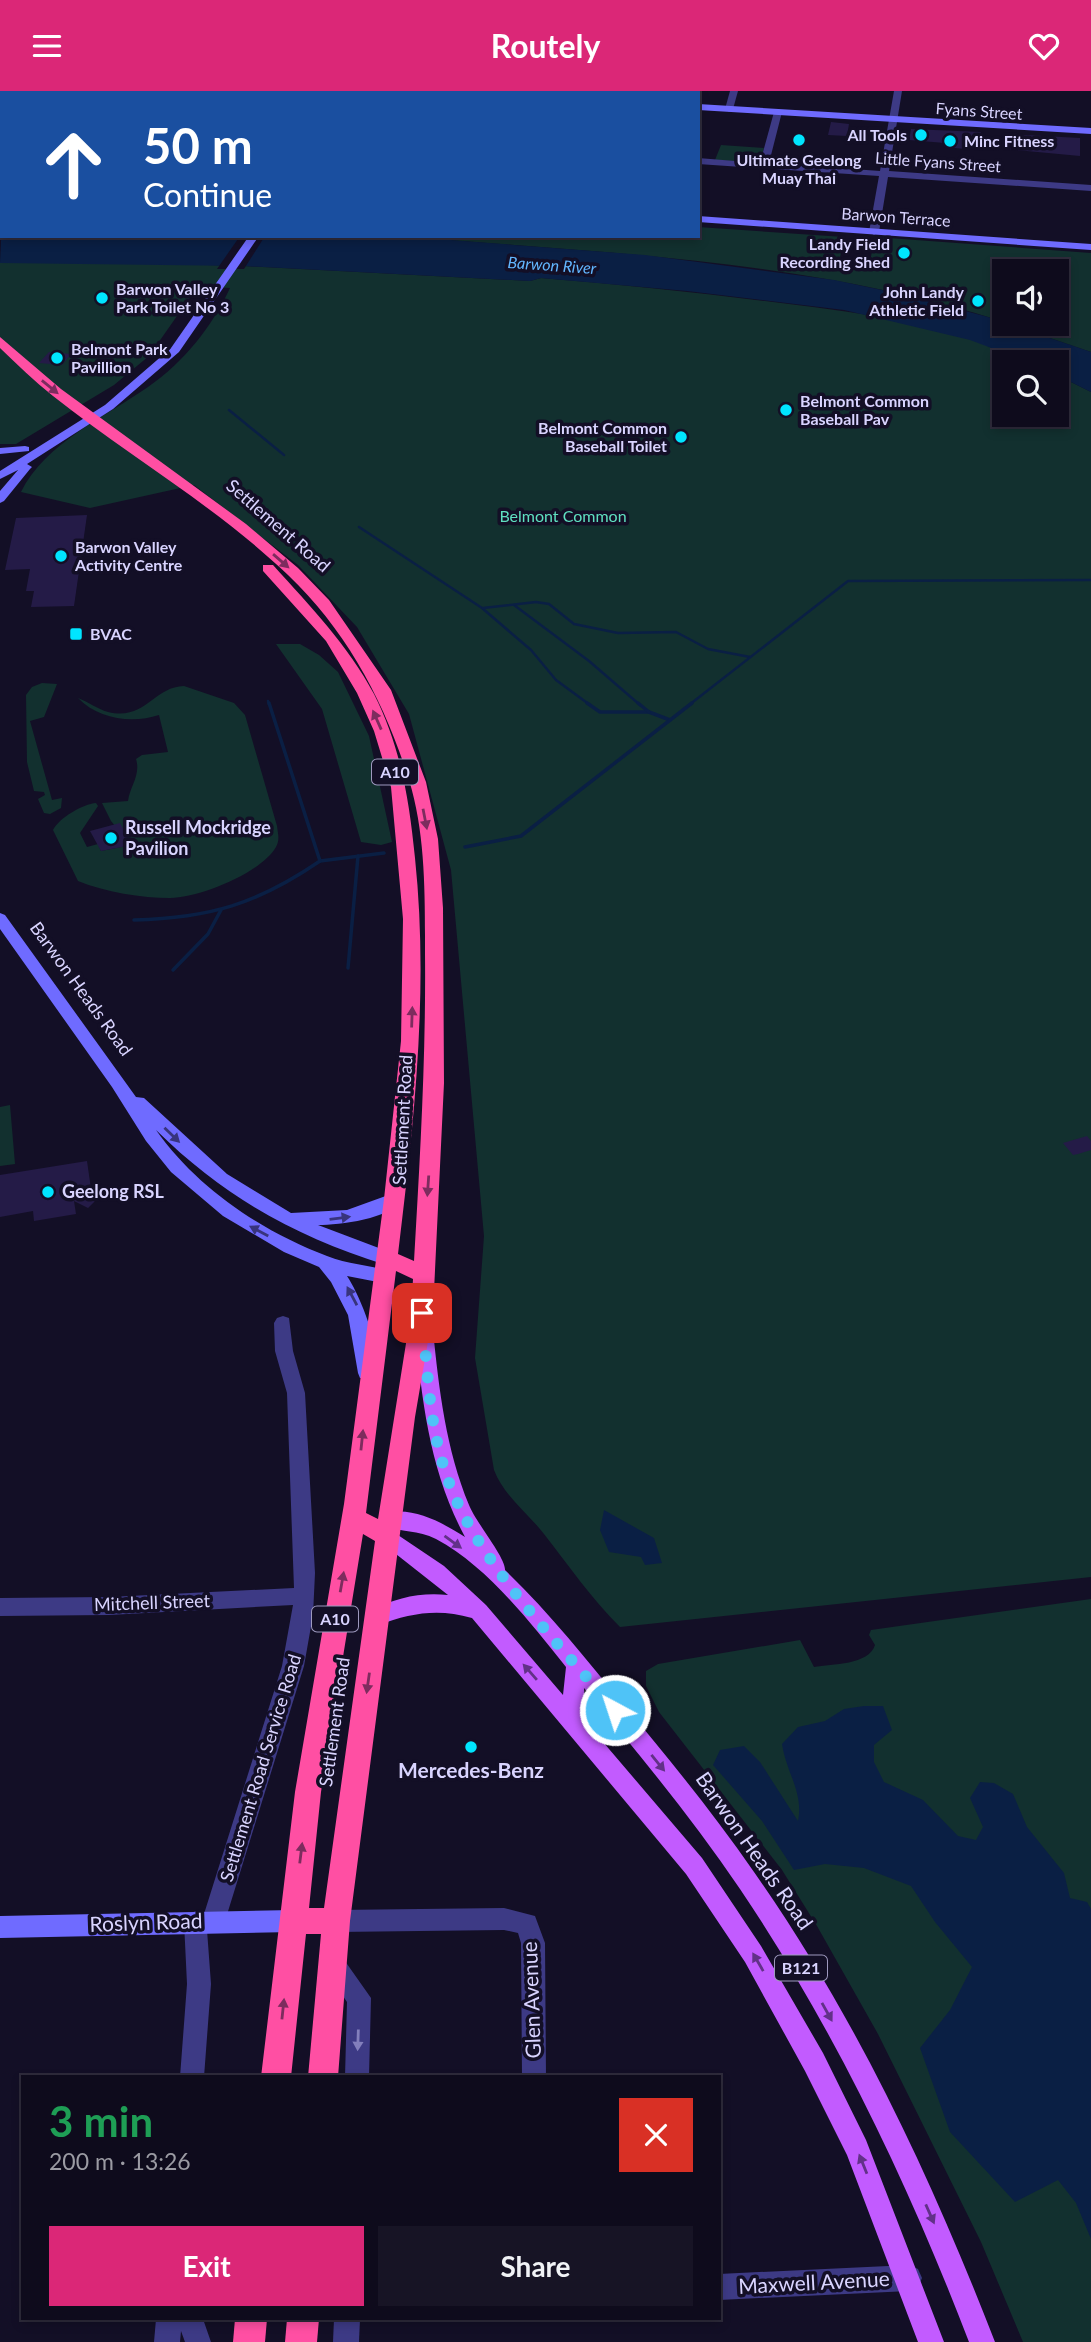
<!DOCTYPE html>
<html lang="en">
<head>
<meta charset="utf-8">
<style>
	:root { --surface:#0e0b1c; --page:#171425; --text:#f1f3f6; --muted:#9b9ba3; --line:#2e2b3b; --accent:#db2777 }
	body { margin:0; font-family:Lato,sans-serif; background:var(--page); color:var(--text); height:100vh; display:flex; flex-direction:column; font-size:26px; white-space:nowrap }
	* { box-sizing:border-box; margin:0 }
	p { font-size:23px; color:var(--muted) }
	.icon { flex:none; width:38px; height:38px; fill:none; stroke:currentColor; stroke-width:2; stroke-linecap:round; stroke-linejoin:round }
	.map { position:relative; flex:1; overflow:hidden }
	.side { position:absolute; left:21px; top:1984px; width:700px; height:245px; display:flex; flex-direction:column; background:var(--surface); border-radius:0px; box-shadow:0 4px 10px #0003,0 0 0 2px var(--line) }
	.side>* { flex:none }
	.banner { position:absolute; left:0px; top:0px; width:700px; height:147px; box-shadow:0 4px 10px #0003,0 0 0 2px var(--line); background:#1a4fa0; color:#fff; overflow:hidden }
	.fabs { position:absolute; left:992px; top:168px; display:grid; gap:14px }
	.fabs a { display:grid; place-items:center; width:77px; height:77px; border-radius:0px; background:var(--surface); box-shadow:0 4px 10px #0003,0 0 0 2px var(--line); font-size:35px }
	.pin { position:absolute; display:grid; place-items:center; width:60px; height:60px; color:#fff; margin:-30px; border-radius:14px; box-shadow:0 4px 10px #0006 }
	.me { position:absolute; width:77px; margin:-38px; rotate:320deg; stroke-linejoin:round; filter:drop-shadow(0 0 5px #0008) }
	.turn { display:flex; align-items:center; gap:24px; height:147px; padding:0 28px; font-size:32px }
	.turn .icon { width:91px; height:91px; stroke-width:2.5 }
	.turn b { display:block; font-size:49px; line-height:60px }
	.round { display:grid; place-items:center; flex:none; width:74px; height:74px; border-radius:0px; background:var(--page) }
	.overview { display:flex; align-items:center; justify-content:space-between; height:119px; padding:0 28px }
	h1 { font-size:42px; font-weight:700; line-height:52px; color:#1e9e55 }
	.button { display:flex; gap:14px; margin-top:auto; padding:14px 28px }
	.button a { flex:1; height:80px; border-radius:0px; background:var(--accent); color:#fff; font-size:28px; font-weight:700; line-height:80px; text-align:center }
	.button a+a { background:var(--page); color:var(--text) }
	header { display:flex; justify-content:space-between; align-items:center; height:91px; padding:0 28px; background:var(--accent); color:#fff; font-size:32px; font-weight:700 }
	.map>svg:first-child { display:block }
</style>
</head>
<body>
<header><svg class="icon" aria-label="menu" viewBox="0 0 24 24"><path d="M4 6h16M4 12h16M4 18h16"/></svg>Routely<svg class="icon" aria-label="heart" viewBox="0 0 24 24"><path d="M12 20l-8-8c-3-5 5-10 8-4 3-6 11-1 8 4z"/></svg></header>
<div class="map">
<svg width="1091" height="2251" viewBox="0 0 1091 2251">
	<rect width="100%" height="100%" fill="#130f26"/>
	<g fill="#12302f">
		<path d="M721,54L764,57L760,72L715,69Z"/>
		<path d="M698,136L844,146L839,172L869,175L875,146L1091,162V261L1009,233H1057V180H1004V231C809,168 601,162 398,145H698Z"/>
		<path d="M101,171L244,175L530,190L541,187C616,193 690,201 765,210C854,221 948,232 1029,271H1004V324H1057V284L1091,301V1486L620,1536C591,1507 569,1475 544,1443C527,1421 504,1405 494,1379L475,1267L484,1145L451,779L409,623L357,536L298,474L194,394L90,417L21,401C45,352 105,326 148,296C185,270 211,237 230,197L198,195L149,265L114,294L16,353H0V172Z"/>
		<path d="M276,553H300L319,564L338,581L369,645L392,751L381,754L361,751L322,618Z"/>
		<path d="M42,592L57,593L44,626L30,630L52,709L62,707L61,717L50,723L44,722L38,708L45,704L44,701L34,700L27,671L26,604L32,596Z"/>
		<path d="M184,595L234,612L245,624L277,735C278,743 280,749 276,756C261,782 199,807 170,807C142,807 105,801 78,790L53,739C59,727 83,713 96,712L98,715L80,742L87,756L98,753L101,760L131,754L111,730L102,712L128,710C130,695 141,684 136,668L142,664L168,661L159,624C132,633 98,628 78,607C89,611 97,618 108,621C146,630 153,596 184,595Z"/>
		<path d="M10,1014L15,1073L0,1075V1016Z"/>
		<path d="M1091,1508V2251H1023L981,2151L878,1943L817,1835L782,1779L659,1621L646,1595V1580L658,1573L800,1549L814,1576C832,1573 869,1574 875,1554L869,1544L871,1539Z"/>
	</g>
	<g fill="#0a1f44">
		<path d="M2,130V145H398L645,164L834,189L901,203L988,226L1091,261V301L1057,284V271H1029L970,249L844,219L687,200L541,187L530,190L244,175L0,172Z"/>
		<path d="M604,1419L654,1447L662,1472L645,1474L641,1466L609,1461L600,1439Z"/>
		<path d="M864,1615H883L892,1639L874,1654V1671L884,1691L923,1709L958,1745L976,1749L983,1736L970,1707L980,1691L994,1692L1013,1703L1027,1736L1064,1782L1070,1807L1087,1811L1091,1818V2148L1076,2112L1058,2089L1015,2111L950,2041L920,1957L950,1919L972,1876L935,1831L911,1795L864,1777L825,1773L794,1779L762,1730L713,1674L720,1659L744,1655L760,1671L798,1730C804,1702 786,1681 782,1653L798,1636L825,1630L844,1618Z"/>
	</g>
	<path fill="#130f26" d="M240,145H265L244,178H217Z"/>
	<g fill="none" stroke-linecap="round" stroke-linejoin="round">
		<g stroke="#0a1f44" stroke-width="2.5">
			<path d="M229,319L284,364"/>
			<path d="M359,436L482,517L531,559L556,589L590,614"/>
			<path d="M514,514L589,570L640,614"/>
			<path d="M483,517L536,511L549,513L574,533L618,542L676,541L708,558L750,566"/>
			<path d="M268,610L269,614"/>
			<path d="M689,614L848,490L1091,489"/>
		</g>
		<g stroke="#0a1f44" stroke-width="3.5">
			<path d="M269,612L320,770L384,762"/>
			<path d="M587,612L600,621H649L670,629"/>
			<path d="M638,612L649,621"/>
			<path d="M465,756L521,745L692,612"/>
			<path d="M134,829C210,827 257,813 320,770"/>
			<path d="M348,877L358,765"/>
			<path d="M173,879L208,843L221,819"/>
		</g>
	</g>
	<g fill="#241b47">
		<path d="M831,31L849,33L847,45L828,44Z"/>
		<path d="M911,38L981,41L980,54L967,53L966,58L944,56L945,52L909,49Z"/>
		<path d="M1006,43L1080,47V65L1005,58Z"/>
		<path d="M49,261L71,263L62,274L39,272Z"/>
		<path d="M87,424L74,515L31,516L34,500H26L30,478L5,479L16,427Z"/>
		<path d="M120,732L132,754L101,760L90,740Z"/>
		<path d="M1087,1045L1091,1050V1059L1078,1063L1073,1064L1063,1052Z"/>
		<path d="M87,1070L91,1098L102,1103L88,1117L74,1110L76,1123L34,1130L33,1120L0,1126V1084Z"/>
	</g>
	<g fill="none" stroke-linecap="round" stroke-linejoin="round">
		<g fill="#3d3a85" fill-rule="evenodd">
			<path d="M76,0H85L75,2Z"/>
			<path d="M730,0H738L733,18L729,21L725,18Z"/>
			<path d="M894,0H902L889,80L1091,94V100L888,86L879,141L874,144L869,141L879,85L698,73V67L760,72L774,21L778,18L782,21L769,72L880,80Z"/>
			<rect x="0" y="21" width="2" height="6"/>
			<path d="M2,85V91L0,92V86Z"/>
			<path d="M283,1225L289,1227L293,1260L305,1302L315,1482L313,1524L304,1575L225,1830L221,1838L213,1841L207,1839L211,1893L204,1986H180L187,1893L184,1831L188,1823L196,1820L204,1823L282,1575L293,1514L109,1524L0,1525V1507L109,1506L294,1497L287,1302L275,1260L274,1232L277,1227Z"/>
			<path d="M504,1817L535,1825L545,1852L546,1986H522L521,1852L518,1842L504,1839L336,1841L328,1838L324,1830L328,1822L336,1819Z"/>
			<path d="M332,1860L340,1863L371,1907L369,1986H345L347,1911L320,1871L324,1863Z"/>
			<path d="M909,2174L918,2178L922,2187L918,2196L909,2200L719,2209V2183Z"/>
			<path d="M156,2228H203L211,2251H185L181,2240L180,2251H154Z"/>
			<path d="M334,2228H360L359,2251H333Z"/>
		</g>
		<g fill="#6f6bff" fill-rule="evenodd">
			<path d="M353,0H361L352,2Z"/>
			<path d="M440,0H487L489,2H441Z"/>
			<rect x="620" y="0" width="8" height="2"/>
			<path d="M698,13L1091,37V43L698,19Z"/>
			<path d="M698,125L1091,153V159L698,131Z"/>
			<path d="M249,145H259L179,261L113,318L27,373L32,376L30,378L4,410L0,412V400L18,379L0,388V380L105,314L171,257Z"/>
			<path d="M25,355L29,356V360L0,363V357Z"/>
			<path d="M0,822L5,824L136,1006L144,1007L227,1083L291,1122L347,1119L394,1102L400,1104L403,1108C390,1128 340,1134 318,1134L392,1162L395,1167L392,1172L386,1174C294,1145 224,1106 156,1039C197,1097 261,1140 327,1165C347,1173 369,1174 389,1180L392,1185L389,1190L383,1192L347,1185C360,1204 385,1265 374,1287H360L358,1282L348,1224L331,1191L319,1176L284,1161L223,1125L171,1081L146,1050L112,996L0,838Z"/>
			<path d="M293,1819L301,1822L305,1830L301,1838L293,1841L0,1847V1825Z"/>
		</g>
		<path fill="#c25bff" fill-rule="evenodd" d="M424,1232L431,1234L433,1239C439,1299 446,1358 469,1414C475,1430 506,1467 505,1479C548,1520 586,1568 624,1614C669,1668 714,1723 754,1781C856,1926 931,2086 995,2251H969C908,2092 835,1939 740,1798C692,1727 638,1662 584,1597L586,1631L702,1767L761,1855L823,1962L866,2049L944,2251H918L847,2064L805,1980L745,1871L686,1783L472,1527C438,1517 411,1522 378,1534L371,1531L368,1525L371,1519C396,1507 420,1501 448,1504L382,1452L379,1446L382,1440L389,1438L444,1475L486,1514L563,1604L566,1576C529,1530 488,1476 436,1448C418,1439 401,1441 384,1435L381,1429L384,1423C411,1414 443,1432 465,1446C430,1381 422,1311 415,1239L417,1234Z"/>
		<g fill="#ff4fa3" fill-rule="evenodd">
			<path d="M0,246L61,298L246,433L298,477L329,509L391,599L426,691L438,748L443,817L444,992L433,1221L415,1326L350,1830L338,1986H308L321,1843H306L291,1986H261L295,1701L344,1413L384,1108L401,950L403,828L391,696L374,640L357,602L326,550L263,480V474H273C310,515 348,554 374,603C401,657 409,708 415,767C429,900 414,1031 398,1163L414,1170C420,1068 426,966 425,863C425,806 426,744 409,689C385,612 347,540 288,484C217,416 130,366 53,305C34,290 17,273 0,257ZM396,1180L413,1188L411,1221L378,1428L366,1422ZM363,1443L375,1450L324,1817H309L321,1701Z"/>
			<path d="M235,2228H267L265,2251H233Z"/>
			<path d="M287,2228H319L317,2251H285Z"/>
		</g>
	</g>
	<defs><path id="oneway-solid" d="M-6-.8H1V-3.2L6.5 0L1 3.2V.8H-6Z" transform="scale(1.75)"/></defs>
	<g fill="#7d2c5e">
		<use href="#oneway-solid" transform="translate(50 296) rotate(39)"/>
		<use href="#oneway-solid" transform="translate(281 470) rotate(41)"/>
		<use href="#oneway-solid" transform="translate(377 629) rotate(-114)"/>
		<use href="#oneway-solid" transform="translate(425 728) rotate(79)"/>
		<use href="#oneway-solid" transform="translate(412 926) rotate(-88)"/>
		<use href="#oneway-solid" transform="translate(428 1095) rotate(94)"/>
		<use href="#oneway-solid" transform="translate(362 1349) rotate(-84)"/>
		<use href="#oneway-solid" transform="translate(342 1491) rotate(-80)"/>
		<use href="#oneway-solid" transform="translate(368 1592) rotate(98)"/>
		<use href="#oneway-solid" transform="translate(301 1762) rotate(-83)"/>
		<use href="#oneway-solid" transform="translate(283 1918) rotate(-84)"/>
	</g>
	<g fill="#38347d">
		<use href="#oneway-solid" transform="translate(172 1044) rotate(44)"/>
		<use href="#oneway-solid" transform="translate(340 1127) rotate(-7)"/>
		<use href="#oneway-solid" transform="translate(259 1140) rotate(-152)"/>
		<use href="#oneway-solid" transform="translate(352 1205) rotate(-118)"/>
	</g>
	<g fill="#623188">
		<use href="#oneway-solid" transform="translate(453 1451) rotate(36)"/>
		<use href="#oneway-solid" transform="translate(530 1581) rotate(-131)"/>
		<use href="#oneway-solid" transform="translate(658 1672) rotate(51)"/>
		<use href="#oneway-solid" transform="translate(758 1871) rotate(-120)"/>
		<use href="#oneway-solid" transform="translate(827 1921) rotate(61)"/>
		<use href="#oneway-solid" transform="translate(863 2073) rotate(-112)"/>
		<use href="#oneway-solid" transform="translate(930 2123) rotate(66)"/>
	</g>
	<use fill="#837fbc" href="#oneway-solid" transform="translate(358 1949) rotate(92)"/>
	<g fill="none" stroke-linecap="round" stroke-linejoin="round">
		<path stroke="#4fc3f7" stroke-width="12" stroke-dasharray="0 21.6" d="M422,1222C427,1271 428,1322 442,1370C466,1460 555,1548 615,1619"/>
	</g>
	<g fill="#00e5ff" stroke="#130f26" stroke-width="2.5">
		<circle cx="921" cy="44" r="7"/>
		<circle cx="799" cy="49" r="7"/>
		<circle cx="950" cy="50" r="7"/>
		<circle cx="904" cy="162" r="7"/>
		<circle cx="102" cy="207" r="7"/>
		<circle cx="978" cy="210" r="7"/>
		<circle cx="57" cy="267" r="7"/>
		<circle cx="786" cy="319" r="7"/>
		<circle cx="681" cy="346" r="7"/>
		<circle cx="61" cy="465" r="7"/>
		<rect x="69" y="536" width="14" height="14" rx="3.5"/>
		<circle cx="111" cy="747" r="7"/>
		<circle cx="48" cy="1101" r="7"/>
		<circle cx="471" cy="1656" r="7"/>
	</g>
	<g text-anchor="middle" stroke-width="7" stroke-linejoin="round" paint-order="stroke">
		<g font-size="16" fill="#d9d4ff" stroke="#130f26">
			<text transform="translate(979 20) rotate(4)" y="6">Fyans Street</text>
			<text transform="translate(938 71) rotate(4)" y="6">Little Fyans Street</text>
			<text transform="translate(896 126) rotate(4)" y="6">Barwon Terrace</text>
		</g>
		<g font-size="16" font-weight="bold" fill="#d9d4ff" stroke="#130f26" text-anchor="start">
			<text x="907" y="50" text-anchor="end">All Tools</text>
			<text x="964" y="56">Minc Fitness</text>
			<text x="799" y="75" text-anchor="middle">Ultimate Geelong<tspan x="799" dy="18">Muay Thai</tspan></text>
			<text x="890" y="159" text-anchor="end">Landy Field<tspan x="890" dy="18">Recording Shed</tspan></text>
			<text x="116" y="204">Barwon Valley<tspan x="116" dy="18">Park Toilet No 3</tspan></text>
			<text x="964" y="207" text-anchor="end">John Landy<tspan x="964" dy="18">Athletic Field</tspan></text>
			<text x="71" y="264">Belmont Park<tspan x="71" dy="18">Pavillion</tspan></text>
			<text x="800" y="316">Belmont Common<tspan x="800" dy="18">Baseball Pav</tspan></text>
			<text x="667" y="343" text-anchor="end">Belmont Common<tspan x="667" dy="18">Baseball Toilet</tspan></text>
			<text x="75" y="462">Barwon Valley<tspan x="75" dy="18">Activity Centre</tspan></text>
			<text x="90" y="549">BVAC</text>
		</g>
		<g font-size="16" font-style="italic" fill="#62b6ff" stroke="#130f26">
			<text transform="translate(552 174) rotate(4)" y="6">Barwon River</text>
		</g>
		<g font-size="16" fill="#5fe0c0" stroke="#130f26">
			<text x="563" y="431">Belmont Common</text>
		</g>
		<g fill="#130f26" stroke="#9e99be" stroke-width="2">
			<rect x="372" y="668.5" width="46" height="25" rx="5"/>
			<rect x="312" y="1515.5" width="46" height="25" rx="5"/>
			<rect x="775" y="1864.5" width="52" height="25" rx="5"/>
		</g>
		<g font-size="16" font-weight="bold" fill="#d9d4ff">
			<text x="395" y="687">A10</text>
			<text x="335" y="1534">A10</text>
			<text x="801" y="1883">B121</text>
		</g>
		<g font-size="18" fill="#d9d4ff" stroke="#130f26">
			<text transform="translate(278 435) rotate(41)" y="6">Settlement Road</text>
			<text transform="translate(81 898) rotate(54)" y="6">Barwon Heads Road</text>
			<text transform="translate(403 1029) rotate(-87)" y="6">Settlement Road</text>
			<text transform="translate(152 1512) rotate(-2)" y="6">Mitchell Street</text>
			<text transform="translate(335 1631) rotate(-82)" y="6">Settlement Road</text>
			<text transform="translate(261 1677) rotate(-73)" y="6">Settlement Road Service Road</text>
		</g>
		<g font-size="18" font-weight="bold" fill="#d9d4ff" stroke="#130f26" text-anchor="start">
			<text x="125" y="743">Russell Mockridge<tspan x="125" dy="21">Pavilion</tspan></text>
			<text x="62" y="1107">Geelong RSL</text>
		</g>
		<g font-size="21" font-weight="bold" fill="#d9d4ff" stroke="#130f26">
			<text x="471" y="1687">Mercedes-Benz</text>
		</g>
		<g font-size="21" fill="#d9d4ff" stroke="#130f26">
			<text transform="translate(754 1760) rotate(55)" y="7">Barwon Heads Road</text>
			<text transform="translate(146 1832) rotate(-2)" y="7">Roslyn Road</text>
			<text transform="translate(532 1909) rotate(-92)" y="7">Glen Avenue</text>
			<text transform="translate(814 2192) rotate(-3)" y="7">Maxwell Avenue</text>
		</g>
	</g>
</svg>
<div class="fabs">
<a><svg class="icon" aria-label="sound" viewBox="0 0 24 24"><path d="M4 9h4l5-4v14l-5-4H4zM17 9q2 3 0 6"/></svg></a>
<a><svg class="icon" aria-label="search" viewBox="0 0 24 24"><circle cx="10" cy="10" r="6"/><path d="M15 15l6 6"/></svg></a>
</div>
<div class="pin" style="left:422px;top:1222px;background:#d93025"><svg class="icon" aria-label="arrive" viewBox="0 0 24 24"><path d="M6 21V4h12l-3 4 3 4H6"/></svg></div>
<svg class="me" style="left:615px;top:1619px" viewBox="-20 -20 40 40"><circle r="17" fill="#4fc3f7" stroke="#fff" stroke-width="3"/><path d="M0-11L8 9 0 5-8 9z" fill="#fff"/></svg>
<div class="banner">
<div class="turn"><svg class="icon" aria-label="ahead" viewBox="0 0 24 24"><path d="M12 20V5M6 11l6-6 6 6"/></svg><div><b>50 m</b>Continue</div></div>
</div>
<section class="side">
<div class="overview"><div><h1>3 min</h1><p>200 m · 13:26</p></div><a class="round" style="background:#d93025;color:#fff"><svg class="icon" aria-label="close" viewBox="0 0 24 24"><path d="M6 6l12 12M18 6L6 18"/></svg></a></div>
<div class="button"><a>Exit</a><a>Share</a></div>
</section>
</div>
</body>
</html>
